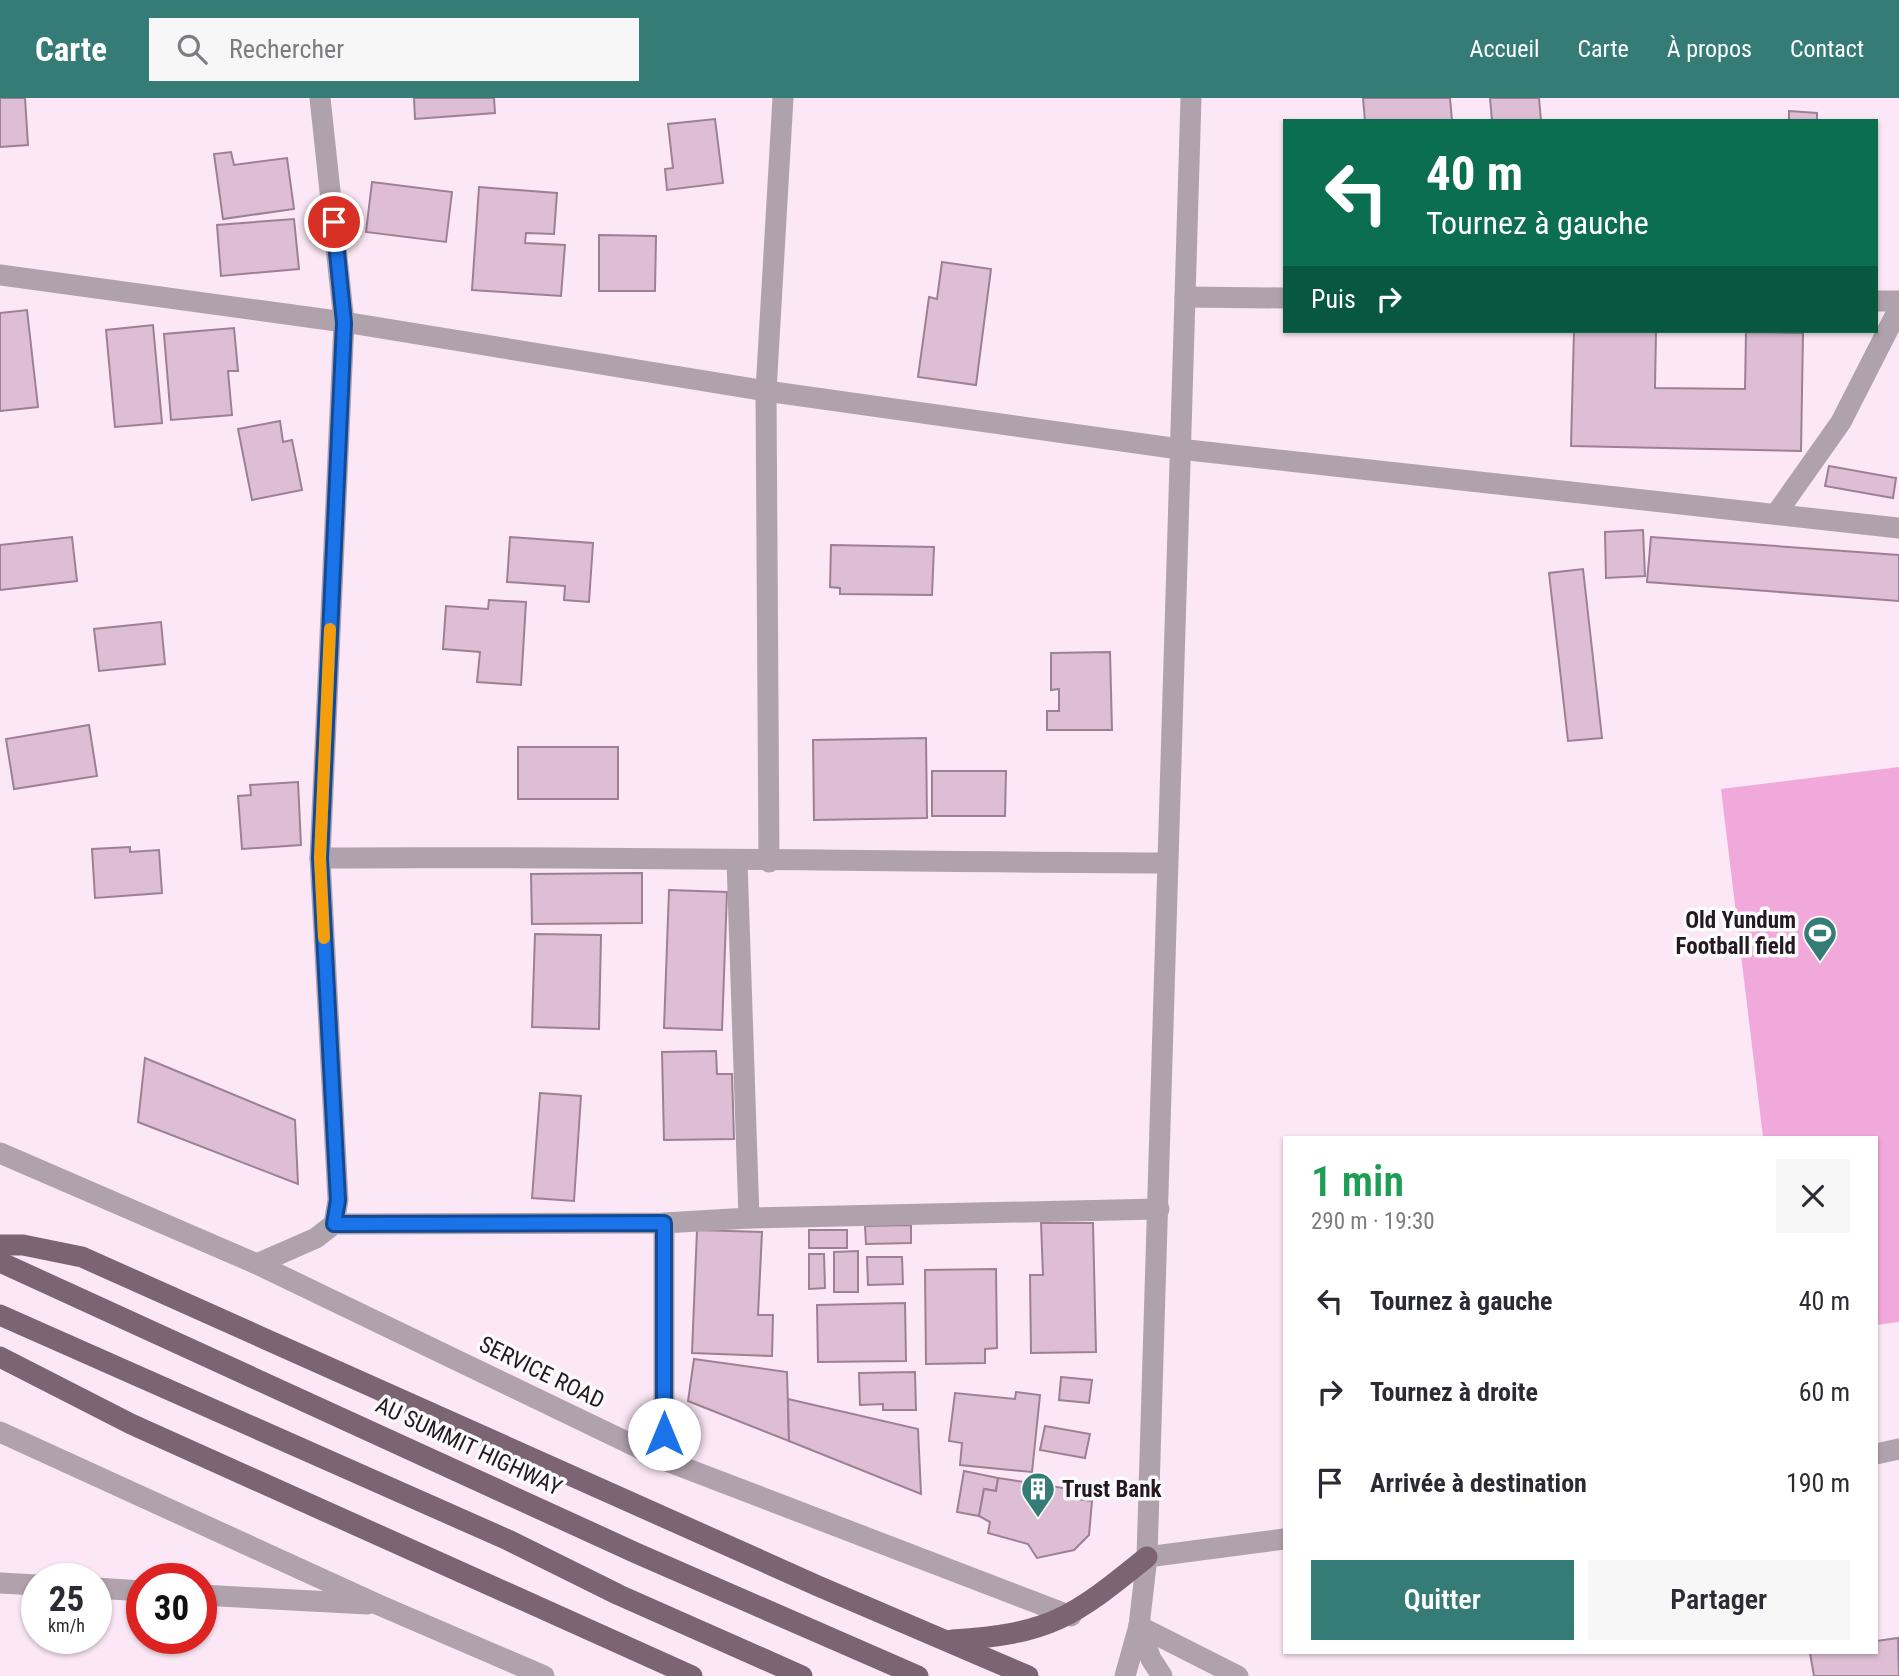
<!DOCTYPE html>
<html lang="fr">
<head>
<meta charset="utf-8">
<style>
	:root { --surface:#fff; --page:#f7f7f7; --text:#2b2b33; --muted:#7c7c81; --accent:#357c76 }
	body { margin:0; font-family:"Roboto Condensed",sans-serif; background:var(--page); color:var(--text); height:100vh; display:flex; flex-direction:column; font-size:26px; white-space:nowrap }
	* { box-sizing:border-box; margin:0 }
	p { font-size:23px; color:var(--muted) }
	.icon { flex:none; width:38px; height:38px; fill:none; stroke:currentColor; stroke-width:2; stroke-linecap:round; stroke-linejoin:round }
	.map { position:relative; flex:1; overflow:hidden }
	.details { position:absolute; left:1283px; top:1038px; width:595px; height:518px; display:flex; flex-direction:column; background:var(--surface); border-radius:0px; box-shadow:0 2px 5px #0004 }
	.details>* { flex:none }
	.hud { position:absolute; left:1283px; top:21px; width:595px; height:214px; border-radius:0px; box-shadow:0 2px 5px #0004; background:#0b6e4f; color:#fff; overflow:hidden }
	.speed { position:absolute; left:21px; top:1465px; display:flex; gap:14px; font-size:35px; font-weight:700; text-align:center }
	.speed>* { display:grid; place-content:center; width:91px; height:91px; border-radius:50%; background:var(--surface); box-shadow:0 2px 5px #0004; line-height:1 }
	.speed small { font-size:18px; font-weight:400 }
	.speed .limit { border:10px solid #d22; background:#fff; color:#111 }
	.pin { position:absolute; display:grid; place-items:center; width:60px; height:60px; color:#fff; margin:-30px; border:4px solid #fff; border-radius:50%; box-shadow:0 2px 7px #0007 }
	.me { position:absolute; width:77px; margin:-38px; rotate:0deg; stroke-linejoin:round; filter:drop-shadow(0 0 5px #0008) }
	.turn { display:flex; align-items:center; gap:24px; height:147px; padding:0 28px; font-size:32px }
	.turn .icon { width:91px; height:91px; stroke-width:2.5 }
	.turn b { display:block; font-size:49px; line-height:60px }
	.then { display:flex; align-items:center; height:66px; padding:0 28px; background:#0003; gap:14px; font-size:26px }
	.round { display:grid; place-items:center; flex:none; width:74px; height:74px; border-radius:0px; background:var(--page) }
	.overview { display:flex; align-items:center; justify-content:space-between; height:119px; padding:0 28px }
	h1 { font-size:42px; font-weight:600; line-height:52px; color:#1e9e55 }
	.primary-button { display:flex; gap:14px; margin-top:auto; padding:14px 28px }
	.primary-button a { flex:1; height:80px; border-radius:0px; background:var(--accent); color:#fff; font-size:28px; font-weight:600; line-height:80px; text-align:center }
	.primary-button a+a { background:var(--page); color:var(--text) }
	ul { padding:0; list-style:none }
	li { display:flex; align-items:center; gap:21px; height:91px; padding:0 28px }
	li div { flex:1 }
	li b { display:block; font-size:26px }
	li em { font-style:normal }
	header { display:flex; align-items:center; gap:42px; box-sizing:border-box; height:98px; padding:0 35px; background:var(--accent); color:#fff }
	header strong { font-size:33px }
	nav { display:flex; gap:38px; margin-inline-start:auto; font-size:24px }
	.search { width:490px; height:63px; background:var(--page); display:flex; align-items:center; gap:18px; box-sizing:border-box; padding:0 24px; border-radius:0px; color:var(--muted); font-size:26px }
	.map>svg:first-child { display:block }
</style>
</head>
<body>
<header>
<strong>Carte</strong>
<div class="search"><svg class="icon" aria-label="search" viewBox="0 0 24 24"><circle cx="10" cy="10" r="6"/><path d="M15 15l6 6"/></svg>Rechercher</div>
<nav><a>Accueil</a><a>Carte</a><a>À propos</a><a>Contact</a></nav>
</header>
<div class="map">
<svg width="1899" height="1578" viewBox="0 0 1899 1578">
	<rect width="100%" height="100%" fill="#fbe7f5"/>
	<path fill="#f1a9dc" d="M1899,669V1224L1876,1227V1040L1763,1039L1721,691Z"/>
	<g fill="#debed4" stroke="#9d8094" stroke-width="2">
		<path d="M0,0H25L28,47L0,49Z"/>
		<path d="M414,0H494L495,15L415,21Z"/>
		<path d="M1363,0H1450L1452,23H1365Z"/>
		<path d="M1490,0H1539L1541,23H1492Z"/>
		<path d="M1789,13L1817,15V23H1789Z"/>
		<path d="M715,21L723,85L667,92L665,71L673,70L668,26Z"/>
		<path d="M231,54L234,67L287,60L294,111L223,121L214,56Z"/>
		<path d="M372,84L452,94L446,144L366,134Z"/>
		<path d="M479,89L557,95L554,136L526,135L525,145L565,147L561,198L472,192Z"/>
		<path d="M294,121L299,171L221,178L217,127Z"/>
		<path d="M599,137L656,138L655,193H599Z"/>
		<path d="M942,164L991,171L976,287L918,279L929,199L937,201Z"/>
		<path d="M27,212L38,309L0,313V215Z"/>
		<path d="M153,227L162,325L115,329L106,232Z"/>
		<path d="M234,230L238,273H228L232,317L171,322L164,236Z"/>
		<path d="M1574,233H1656L1655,290L1745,291L1746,234L1803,235L1801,353L1571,348Z"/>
		<path d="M280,323L283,344L292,342L302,392L252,402L238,331Z"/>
		<path d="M1829,368L1896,380L1893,400L1825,388Z"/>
		<path d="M1643,432L1645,478L1606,480L1605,434Z"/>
		<path d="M72,439L77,483L0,492V447Z"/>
		<path d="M510,439L593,445L589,504L564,502L565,488L507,484Z"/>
		<path d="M1651,439L1899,457V503L1647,484Z"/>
		<path d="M831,447L934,449L932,497L840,496V490L830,489Z"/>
		<path d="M1583,471L1602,640L1568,643L1549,475Z"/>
		<path d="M489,502L526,504L521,587L477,584L480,554L443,551L446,508L488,511Z"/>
		<path d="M161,524L165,566L99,573L94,531Z"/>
		<path d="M1110,554L1112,632H1047V613H1059V591L1051,592V555Z"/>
		<path d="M89,627L97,678L14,691L6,641Z"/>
		<path d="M926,640L927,720L814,722L813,642Z"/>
		<rect x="518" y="649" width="100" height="52"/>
		<path d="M932,673H1006L1005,718H932Z"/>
		<path d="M298,684L301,747L242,751L238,698L251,697L250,687Z"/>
		<path d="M130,749V754L159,752L162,795L95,800L92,751Z"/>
		<path d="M642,775V825L532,826L531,776Z"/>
		<path d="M669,792L727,794L722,932L664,930Z"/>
		<path d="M535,836L601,837L599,931L532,929Z"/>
		<path d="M716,953L717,976H732L734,1041L664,1042L662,954Z"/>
		<path d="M145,960L295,1022L298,1086L138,1024Z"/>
		<path d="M540,995L581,998L574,1103L532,1100Z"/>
		<path d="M1041,1125H1093L1096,1254L1031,1255L1030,1177H1043Z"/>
		<path d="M911,1127V1145L866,1146L865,1128Z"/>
		<path d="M697,1132L762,1134L758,1217H773L772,1258L692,1255Z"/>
		<rect x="809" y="1132" width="38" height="18"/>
		<path d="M858,1153V1194H834V1154Z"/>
		<path d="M809,1156H824L825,1190L809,1191Z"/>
		<path d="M867,1159H902L903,1186L868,1187Z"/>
		<path d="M996,1171L997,1250L985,1251V1265L926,1266L925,1172Z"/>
		<path d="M905,1205L906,1263L818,1264L817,1207Z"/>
		<path d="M694,1261L787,1274L789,1343L688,1303Z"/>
		<path d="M915,1274L916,1312H883V1306L860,1307L859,1275Z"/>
		<path d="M1061,1279L1092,1282L1089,1305L1059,1302Z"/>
		<path d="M1016,1294L1040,1297L1032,1374L960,1367L962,1345L949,1343L955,1295L1015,1301Z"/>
		<path d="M788,1301L918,1331L921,1396L789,1343Z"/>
		<path d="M1045,1328L1090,1336L1085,1360L1040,1352Z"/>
		<path d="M964,1373L998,1380L996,1393L984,1391L979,1418L957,1414Z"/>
		<path d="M998,1380L1070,1391L1069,1400L1092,1403L1089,1437L1074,1452L1037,1460L1028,1446L988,1435L990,1424L979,1418L984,1391L996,1393Z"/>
		<path d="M1898,1540L1899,1578H1814L1810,1555L1876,1554V1543Z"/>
	</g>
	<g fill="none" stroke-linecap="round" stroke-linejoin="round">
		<g stroke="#b0a2ac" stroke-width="21">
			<path d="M320,0L344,224L320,760L338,1102L334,1126"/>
			<path d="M0,177L344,224L766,293L1179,351L1899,430"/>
			<path d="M1185,199L1284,200"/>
			<path d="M1876,203H1899"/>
			<path d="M1776,416L1841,324L1899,210"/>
			<path d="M320,760C602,758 884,764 1166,765"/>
			<path d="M737,763L749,1120"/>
			<path d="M769,764L766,293L783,0"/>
			<path d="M0,1055L257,1166L664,1362L1071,1518"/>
			<path d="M257,1166L316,1140L334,1126L664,1125L749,1120L1159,1111"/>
			<path d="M0,1334L379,1507L544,1578"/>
			<path d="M1876,1356L1899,1351"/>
			<path d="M664,1362V1125"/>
			<path d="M1147,1459L1284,1441"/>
			<path d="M0,1485L37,1487"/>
			<path d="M96,1490L142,1493"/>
			<path d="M201,1497L367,1506"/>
			<path d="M1139,1528L1238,1578"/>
		</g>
		<g stroke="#b0a2ac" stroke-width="21">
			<path d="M1139,1528L1151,1561L1162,1578"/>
			<path d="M1125,1578L1139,1528L1147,1459L1191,0"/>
		</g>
		<g stroke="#7c6475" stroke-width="21">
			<path d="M0,1147H23L82,1159L818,1488L1028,1578"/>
			<path d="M0,1164L636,1455L918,1578"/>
			<path d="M0,1217L508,1442L619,1497L802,1578"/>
			<path d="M0,1259L131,1326L692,1578"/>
			<path d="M952,1542C1050,1536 1072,1520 1147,1459"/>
		</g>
	</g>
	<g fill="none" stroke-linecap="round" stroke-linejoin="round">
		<g stroke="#114b97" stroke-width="18">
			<path id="route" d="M334,124L344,225L320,760L338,1102L334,1126L664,1125V1336"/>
		</g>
		<use href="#route" stroke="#1a73e8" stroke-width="12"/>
		<path stroke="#f59e0b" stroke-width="12" d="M324,840L320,760L330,531"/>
	</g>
	<defs>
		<g id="stadium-pin" transform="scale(1.75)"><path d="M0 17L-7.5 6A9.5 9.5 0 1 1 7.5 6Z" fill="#357c76" stroke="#fbfbfb"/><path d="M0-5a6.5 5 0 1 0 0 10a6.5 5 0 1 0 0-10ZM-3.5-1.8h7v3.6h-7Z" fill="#fff"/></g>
		<g id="building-pin" transform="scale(1.75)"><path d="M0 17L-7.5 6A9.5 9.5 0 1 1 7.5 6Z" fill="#357c76" stroke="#fbfbfb"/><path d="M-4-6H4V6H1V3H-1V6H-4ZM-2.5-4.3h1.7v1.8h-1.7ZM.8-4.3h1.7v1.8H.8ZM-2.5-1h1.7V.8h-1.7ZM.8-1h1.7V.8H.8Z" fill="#fff"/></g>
	</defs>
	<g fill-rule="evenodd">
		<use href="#stadium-pin" x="1820" y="835"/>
		<use href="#building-pin" x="1038" y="1391"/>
	</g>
	<g text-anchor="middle" stroke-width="7" stroke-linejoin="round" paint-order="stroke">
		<g font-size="23" font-weight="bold" fill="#251921" stroke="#fbfbfb" text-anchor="end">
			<text x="1796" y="830">Old Yundum<tspan x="1796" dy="26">Football field</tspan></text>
			<text x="1062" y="1399" text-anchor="start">Trust Bank</text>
		</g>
		<g font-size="23" fill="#251921" stroke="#fbfbfb">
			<text transform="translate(542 1274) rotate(26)" y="8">SERVICE ROAD</text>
			<text transform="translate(469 1348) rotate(25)" y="8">AU SUMMIT HIGHWAY</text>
		</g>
	</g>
</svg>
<div class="speed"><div>25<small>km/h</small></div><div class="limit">30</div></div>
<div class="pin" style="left:334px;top:124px;background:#d93025"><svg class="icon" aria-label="arrive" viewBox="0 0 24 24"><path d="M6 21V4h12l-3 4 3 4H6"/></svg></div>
<svg class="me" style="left:664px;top:1336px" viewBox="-20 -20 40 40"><circle r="19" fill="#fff"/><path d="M0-13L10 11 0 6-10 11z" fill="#1a73e8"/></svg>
<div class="hud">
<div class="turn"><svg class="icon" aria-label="left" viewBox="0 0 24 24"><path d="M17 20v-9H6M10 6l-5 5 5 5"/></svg><div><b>40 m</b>Tournez à gauche</div></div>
<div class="then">Puis<svg class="icon" aria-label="right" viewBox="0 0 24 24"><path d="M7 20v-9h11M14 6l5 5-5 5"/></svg></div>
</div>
<section class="details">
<div class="overview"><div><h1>1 min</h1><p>290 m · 19:30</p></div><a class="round"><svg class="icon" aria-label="close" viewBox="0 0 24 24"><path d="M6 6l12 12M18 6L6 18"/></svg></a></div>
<ul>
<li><svg class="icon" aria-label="left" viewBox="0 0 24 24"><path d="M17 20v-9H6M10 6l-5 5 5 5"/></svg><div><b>Tournez à gauche</b></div><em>40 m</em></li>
<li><svg class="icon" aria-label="right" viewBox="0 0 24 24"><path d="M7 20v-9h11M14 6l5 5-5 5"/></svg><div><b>Tournez à droite</b></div><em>60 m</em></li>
<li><svg class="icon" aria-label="arrive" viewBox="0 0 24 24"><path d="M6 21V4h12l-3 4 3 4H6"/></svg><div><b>Arrivée à destination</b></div><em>190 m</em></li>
</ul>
<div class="primary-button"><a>Quitter</a><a>Partager</a></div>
</section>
</div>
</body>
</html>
